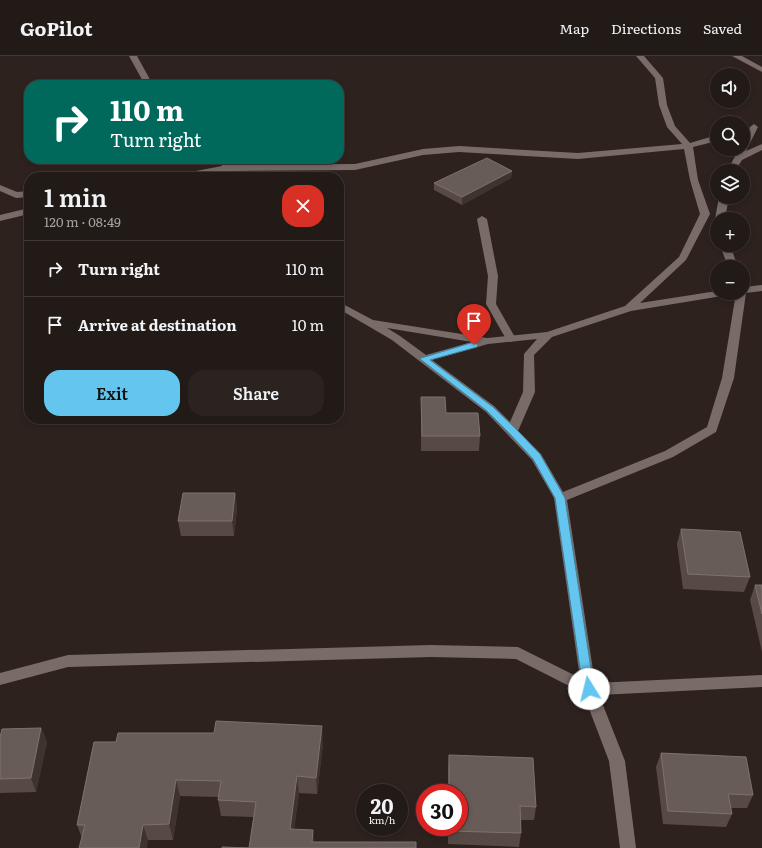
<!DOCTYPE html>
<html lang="en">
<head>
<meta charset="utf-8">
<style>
	:root { --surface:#221a17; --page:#2a2320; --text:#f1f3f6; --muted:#a2a1a1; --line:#3f3836; --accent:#64c5ee }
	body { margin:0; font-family:Literata,serif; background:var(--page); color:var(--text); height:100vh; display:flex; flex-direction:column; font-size:15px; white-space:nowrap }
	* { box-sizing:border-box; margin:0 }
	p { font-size:13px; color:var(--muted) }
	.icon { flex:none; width:22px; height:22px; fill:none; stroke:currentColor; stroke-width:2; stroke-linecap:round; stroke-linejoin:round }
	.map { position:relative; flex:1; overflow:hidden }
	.panel { position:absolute; left:24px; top:116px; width:320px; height:252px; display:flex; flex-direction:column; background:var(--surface); border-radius:16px; box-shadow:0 2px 6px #0003,0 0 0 1px var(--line) }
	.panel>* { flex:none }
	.top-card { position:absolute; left:24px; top:24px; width:320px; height:84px; border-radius:16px; box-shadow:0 2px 6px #0003,0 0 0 1px var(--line); background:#00695c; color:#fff; overflow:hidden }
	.buttons { position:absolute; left:710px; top:12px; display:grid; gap:8px }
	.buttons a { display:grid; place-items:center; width:40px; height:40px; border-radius:50%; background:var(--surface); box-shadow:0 2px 6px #0003,0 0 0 1px var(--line); font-size:20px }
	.speed { position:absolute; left:356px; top:728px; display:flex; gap:8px; font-size:20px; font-weight:700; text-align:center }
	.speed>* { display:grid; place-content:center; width:52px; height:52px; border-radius:50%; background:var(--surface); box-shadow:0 2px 6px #0003,0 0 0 1px var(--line); line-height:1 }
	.speed small { font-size:10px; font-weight:400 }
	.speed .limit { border:6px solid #d22; background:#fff; color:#111 }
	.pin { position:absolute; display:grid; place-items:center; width:34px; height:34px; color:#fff; margin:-41px -17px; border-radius:50% 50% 50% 0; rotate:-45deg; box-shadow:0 0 4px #0007 }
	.pin .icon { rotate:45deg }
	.me { position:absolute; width:44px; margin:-22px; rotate:351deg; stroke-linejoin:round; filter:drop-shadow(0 0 3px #0008) }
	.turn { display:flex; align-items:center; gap:14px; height:84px; padding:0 20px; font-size:18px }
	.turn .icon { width:52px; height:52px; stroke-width:2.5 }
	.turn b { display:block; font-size:28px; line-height:34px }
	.round { display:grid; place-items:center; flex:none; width:42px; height:42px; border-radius:16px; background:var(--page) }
	.head { display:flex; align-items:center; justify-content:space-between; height:68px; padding:0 20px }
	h1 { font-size:24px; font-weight:600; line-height:30px }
	.button { display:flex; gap:8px; margin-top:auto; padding:8px 20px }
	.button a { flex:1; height:46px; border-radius:16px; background:var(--accent); color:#111; font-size:16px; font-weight:600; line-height:46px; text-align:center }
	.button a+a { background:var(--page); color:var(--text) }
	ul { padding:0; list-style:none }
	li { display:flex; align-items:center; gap:12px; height:56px; padding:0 20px; border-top:1px solid var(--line) }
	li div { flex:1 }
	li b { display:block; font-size:15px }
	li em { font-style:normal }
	header { display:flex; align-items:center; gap:24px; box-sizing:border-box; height:56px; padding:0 20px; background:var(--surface); border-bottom:1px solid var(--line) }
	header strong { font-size:19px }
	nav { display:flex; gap:22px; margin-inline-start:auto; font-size:14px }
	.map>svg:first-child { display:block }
</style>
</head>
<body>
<header>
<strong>GoPilot</strong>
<nav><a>Map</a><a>Directions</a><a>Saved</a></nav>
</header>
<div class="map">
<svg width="762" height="792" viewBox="0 0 762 792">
	<rect width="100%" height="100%" fill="#2e221f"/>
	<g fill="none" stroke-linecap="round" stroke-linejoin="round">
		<path fill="#796b68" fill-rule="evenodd" d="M482,160L487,163L498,220L496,248L516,283L511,286L506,283L486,248L488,220L477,163Z"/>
		<g fill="#796b68" fill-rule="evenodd">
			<path d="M129,0H137L153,29H145Z"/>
			<path d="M636,0H644L663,22L667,49L675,70L690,87L717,79V85L693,91L698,124L710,158L686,204L640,247L717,235V237H727L722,240L631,255L552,281L534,299L535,336L518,375L541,398L563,436L665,395L707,371L722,322L736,237H743V231L762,229V235L746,237L734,322L716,376L673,401L567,444L595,627L762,619V631L599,639L625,705L636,792H620L609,705L583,637L516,603L431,601L68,611L0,629V617L68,599L431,589L518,591L580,622L554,442L532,404L486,356L392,284L339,253V246L373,264L487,282L547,276L625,250L679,201L700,158L690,124L684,93L578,103L459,96L423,99L355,114L233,115L235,121H227L225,115L194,121H176L180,118L222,110L217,103H226L231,109L355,108L423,93L459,90L578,97L682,88L667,71L659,49L655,22ZM387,272L472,286L426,299L400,280ZM537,283L524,298L523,336L510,366L494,350L432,304L488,288Z"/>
			<path d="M732,0H742L762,11V16Z"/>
			<path d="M754,68L758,71L746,95L762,88V94L742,104L735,115H727L739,93H743C743,85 746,72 754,68Z"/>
			<path d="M0,129L17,136L29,135V141L16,142L0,135Z"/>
			<path d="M719,141H729L725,163H717V165L715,163Z"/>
			<path d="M29,152V158L0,165V159Z"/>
			<path d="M720,189H730L738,211H728Z"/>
		</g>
	</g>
	<g fill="#574a46">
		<path d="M512,115L511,122L462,149L434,134V127Z"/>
		<path d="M421,341L446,357L480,380L479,395H421Z"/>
		<path d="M235,437L237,452L234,480H181L178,465Z"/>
		<path d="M681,473L750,521L744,536L683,533L677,488Z"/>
		<path d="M755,529H762V596L750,544Z"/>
		<path d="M41,672L47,686L36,736L0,737V681Z"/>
		<path d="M94,686L323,687L317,738L299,737L294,773L249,792L254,761L221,760L218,744L219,741L180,740L173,784H148L82,782L77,769Z"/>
		<path d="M661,697L753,739L747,752H731L732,758L726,771L663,768L656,711Z"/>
		<path d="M449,699L536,751L534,764H521V777L519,791L448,788V771H459V737H448V714Z"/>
	</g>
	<g fill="#3f332f">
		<path d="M512,115L511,122L462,149V141Z"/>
		<path d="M235,437L237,452L234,480L232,465Z"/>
		<path d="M322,670L323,687L317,738L316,722Z"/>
		<path d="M41,672L47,686L36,736L31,722Z"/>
		<path d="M297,720L299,737L292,789L290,773Z"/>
		<path d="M176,724L180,740L173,784L169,768Z"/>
		<path d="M143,769L148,784L147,792H139Z"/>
		<path d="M313,774L315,790L312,786Z"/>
	</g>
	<g fill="#685c58" stroke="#7e726f">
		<path d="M487,102L512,115L462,141L434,127Z"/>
		<path d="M421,341H445L446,357H478L480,380H422Z"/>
		<path d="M183,437H235L232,465H178Z"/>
		<path d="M681,473L740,476L750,521L688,518Z"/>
		<path d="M755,529H762V558Z"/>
		<path d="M216,665L322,670L316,722L297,720L290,773L313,774L312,786H416V792H222V791L249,792L256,746L218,744L221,725L176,724L169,768L143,769L139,792H79L85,769H77L94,686H116L118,677H214Z"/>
		<path d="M41,672L31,722L0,723V681L2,673Z"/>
		<path d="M661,697L746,701L753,739L728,738L732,758L668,755Z"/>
		<path d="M449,699L533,702L536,751L520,750L521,777L449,775V771H459V737H449Z"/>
	</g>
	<path fill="#64c5ee" stroke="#41809b" d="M474,286L478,289L477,291L430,304L493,351L516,373L540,398L565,442L594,633L593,636L589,638L585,636L583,633L555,442L533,403L509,377L487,355L420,303L421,302Z"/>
</svg>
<div class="buttons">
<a><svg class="icon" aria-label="sound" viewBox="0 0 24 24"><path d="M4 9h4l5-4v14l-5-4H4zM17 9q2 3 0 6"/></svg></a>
<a><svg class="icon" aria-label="search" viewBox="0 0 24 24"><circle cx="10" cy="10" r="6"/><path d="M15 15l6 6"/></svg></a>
<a><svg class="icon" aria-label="layers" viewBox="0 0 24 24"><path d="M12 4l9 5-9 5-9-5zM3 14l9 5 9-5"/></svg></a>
<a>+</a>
<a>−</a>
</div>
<div class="speed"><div>20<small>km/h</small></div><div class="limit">30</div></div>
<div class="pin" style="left:474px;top:289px;background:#d93025"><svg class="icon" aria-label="arrive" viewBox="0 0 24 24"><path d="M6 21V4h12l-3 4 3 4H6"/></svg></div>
<svg class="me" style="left:589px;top:633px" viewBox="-20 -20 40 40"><circle r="19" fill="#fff"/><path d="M0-13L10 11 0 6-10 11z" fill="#64c5ee"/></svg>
<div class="top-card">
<div class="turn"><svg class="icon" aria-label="right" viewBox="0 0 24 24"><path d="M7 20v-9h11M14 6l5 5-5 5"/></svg><div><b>110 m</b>Turn right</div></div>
</div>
<section class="panel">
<div class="head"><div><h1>1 min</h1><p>120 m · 08:49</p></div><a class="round" style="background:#d93025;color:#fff"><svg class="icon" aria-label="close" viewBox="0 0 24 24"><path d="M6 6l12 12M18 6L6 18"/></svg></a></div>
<ul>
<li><svg class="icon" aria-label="right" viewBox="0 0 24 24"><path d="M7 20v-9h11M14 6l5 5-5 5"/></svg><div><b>Turn right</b></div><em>110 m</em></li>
<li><svg class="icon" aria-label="arrive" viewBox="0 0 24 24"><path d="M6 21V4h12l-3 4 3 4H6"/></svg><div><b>Arrive at destination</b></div><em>10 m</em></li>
</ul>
<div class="button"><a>Exit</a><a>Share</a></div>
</section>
</div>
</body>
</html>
